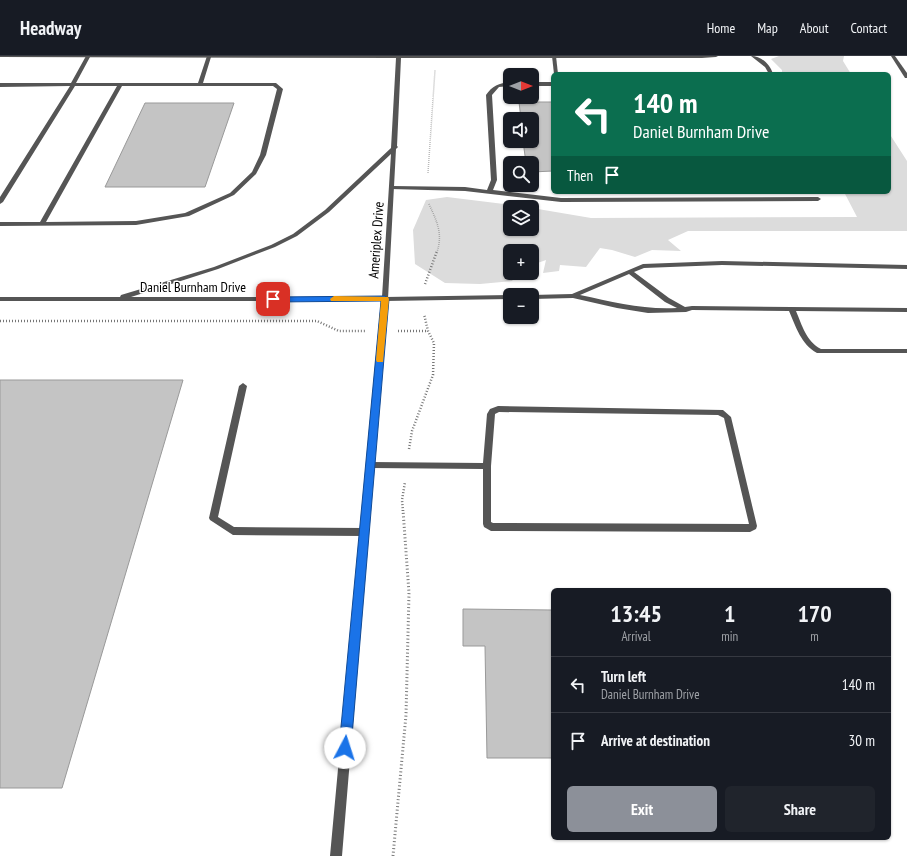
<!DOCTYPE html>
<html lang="en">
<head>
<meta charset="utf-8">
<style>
	:root { --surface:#171b24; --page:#20242c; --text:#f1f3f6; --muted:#9ea1a6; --line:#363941; --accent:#8c9099 }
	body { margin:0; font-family:"PT Sans Narrow",sans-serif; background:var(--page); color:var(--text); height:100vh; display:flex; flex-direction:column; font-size:15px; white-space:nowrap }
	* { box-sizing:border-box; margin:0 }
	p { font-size:13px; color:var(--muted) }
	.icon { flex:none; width:22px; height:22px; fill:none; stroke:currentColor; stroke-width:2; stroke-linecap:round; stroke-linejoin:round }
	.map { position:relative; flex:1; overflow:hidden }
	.side { position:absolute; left:551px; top:532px; width:340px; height:252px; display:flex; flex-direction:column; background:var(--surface); border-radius:6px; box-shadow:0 1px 3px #0004 }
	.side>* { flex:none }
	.top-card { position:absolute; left:551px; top:16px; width:340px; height:122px; border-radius:6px; box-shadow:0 1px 3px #0004; background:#0b6e4f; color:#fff; overflow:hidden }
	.needle { width:26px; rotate:90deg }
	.controls { position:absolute; left:503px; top:12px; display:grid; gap:8px }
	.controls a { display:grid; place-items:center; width:36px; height:36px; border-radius:6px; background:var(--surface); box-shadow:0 1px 3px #0004; font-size:20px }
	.pin { position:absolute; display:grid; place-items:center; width:34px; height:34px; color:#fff; margin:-17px; border-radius:8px; box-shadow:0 2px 6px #0006 }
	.me { position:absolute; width:44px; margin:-22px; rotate:5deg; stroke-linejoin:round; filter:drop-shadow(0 0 3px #0008) }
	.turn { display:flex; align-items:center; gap:14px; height:84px; padding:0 16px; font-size:18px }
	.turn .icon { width:52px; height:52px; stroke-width:2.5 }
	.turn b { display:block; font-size:28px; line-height:34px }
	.then { display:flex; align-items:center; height:38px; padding:0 16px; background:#0003; gap:8px; font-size:15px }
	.eta { display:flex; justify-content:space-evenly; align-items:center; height:68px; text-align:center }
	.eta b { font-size:24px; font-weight:700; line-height:28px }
	.primary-button { display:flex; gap:8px; margin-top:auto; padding:8px 16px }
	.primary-button a { flex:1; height:46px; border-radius:6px; background:var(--accent); color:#fff; font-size:16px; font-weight:700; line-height:46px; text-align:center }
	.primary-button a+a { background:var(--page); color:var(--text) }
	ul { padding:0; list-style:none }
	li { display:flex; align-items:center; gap:12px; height:56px; padding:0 16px; border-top:1px solid var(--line) }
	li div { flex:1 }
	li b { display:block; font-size:15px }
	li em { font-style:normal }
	header { display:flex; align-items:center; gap:24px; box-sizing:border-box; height:56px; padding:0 20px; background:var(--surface); border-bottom:1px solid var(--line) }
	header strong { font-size:19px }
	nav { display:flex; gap:22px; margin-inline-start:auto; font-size:14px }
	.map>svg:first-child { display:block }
</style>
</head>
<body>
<header>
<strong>Headway</strong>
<nav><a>Home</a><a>Map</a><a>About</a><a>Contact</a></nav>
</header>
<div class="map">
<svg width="907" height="800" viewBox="0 0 907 800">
	<rect width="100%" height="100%" fill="#fff"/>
	<g fill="#dcdcdc">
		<path d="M779,0H844L843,5L851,18H782V14L771,3Z"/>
		<path d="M889,77L907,105V175H688L668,184L681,195L652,194L635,201L612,194L600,192L586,211L560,209L559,215L543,217L546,204L532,209V195H510V217H518L512,225L480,228L445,227L415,208L413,174L426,144L447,141L529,151H510V173H532V152L591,162L857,161L844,136H889Z"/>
	</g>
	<g fill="#c4c4c4" stroke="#999">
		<path d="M519,46H553V115L532,116V107H526L523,85H532V63H521Z"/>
		<path d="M145,47H234L205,131H105Z"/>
		<path d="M0,324H183L62,732H0Z"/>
		<path d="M463,553L553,554V702H487L485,590H463Z"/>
	</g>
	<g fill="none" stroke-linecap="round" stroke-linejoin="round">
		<g stroke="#777" stroke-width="1.5" stroke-dasharray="0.5 1.5" stroke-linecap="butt">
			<path d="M428,117L435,14"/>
			<path d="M429,148C437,166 443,177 437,196"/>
		</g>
		<g stroke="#777" stroke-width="2.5" stroke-dasharray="1 2" stroke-linecap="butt">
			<path d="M425,228L437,195"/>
			<path d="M0,265H317L339,275H365"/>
			<path d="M398,275H428"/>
			<path d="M409,393L412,375L433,319L434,287L428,275L424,258"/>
			<path d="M403,455L402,444L405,426"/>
		</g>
		<path stroke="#777" stroke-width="3" stroke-dasharray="1 2.5" stroke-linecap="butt" d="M393,800L406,659L409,537L403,454"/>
		<g fill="#555" fill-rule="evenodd">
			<path d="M86,0L90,1L76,27H198L207,0L211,1L203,27H276L283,33L266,99L256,118L234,139L189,160L136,169L0,170V166H40L117,30H75L3,146L0,148V141L70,30L0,31V27H71ZM122,30H273L277,33L260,99L252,116L230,137L185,157L136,165L46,166Z"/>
			<path d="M552,0H556L558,18H554Z"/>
			<path d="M751,0C761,0 770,8 773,18H769L765,11Z"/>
			<path d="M891,0H895L907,17V22H905Z"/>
			<path d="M510,26V30L499,31L492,39L497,124L493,134L561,142L818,141L821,143L818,145L561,146L465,135L391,133V131L393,130L465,131L487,134L491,124L486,39C492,30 499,27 510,26Z"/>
			<rect x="532" y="26" width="21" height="4"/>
			<path d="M722,205L907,209V213L722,209L644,212L634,216L669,242L685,251L692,250L907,252V256L796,255C802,269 806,285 821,293H907V297H817C801,288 796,271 789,255L692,254L686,256L648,257L617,252L573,242L532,243V239L572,238L643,208ZM629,218L665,246L677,252C644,254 613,246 580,239Z"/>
			<path d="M510,239V243L385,245L382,243L385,241Z"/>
			<path d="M243,327L247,330L218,461L234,471L364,472L367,473L368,476L367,479L364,480L233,479L210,464L209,462L239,330Z"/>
			<path d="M498,350L723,354L731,361L757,470L756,473L750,476L491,475L484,471L483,468V413L371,412L368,411L367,409L368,407L371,406L483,407L487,358L490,353ZM499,356L718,359L724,362L749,468L493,467L491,466V410L495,358Z"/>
		</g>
		<path fill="#555" fill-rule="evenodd" d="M0,0H718L716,1L702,2H401L397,90L398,91L396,93L388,243L342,800H330L381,245H0V241H120L121,239L214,211L271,189L293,178L325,154L391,92L396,2L0,1ZM391,98L382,241H131L218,213L275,191L297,180L329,156Z"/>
	</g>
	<path fill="#1a73e8" stroke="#114b97" d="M385,240L389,243L351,692L349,696L345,698L341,696L339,692L381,245L273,246L270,243L273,241Z"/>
	<path fill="#f59e0b" d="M334,240L388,241L389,243L383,306H377L376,304L381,245H331L330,243Z"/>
	<g text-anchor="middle" stroke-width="3" stroke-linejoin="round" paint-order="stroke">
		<g font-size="14" fill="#000" stroke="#fff">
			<text transform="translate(376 184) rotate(-86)" y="5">Ameriplex Drive</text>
			<text x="193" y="236">Daniel Burnham Drive</text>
		</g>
	</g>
</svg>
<div class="controls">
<a><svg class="needle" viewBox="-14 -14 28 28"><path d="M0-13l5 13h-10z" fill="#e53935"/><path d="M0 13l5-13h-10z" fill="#9ea1a6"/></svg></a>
<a><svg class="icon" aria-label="sound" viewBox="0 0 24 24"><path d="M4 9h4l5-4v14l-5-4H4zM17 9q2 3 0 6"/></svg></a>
<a><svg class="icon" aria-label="search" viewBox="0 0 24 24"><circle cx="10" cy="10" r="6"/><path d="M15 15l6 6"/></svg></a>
<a><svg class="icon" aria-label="layers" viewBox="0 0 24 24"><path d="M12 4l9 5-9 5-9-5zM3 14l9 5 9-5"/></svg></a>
<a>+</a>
<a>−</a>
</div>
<div class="pin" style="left:273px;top:243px;background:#d93025"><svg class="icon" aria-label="arrive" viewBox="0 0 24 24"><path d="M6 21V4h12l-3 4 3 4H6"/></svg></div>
<svg class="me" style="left:345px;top:692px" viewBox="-20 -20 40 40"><circle r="19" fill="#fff"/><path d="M0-13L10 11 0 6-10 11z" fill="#1a73e8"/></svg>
<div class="top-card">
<div class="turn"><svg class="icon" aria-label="left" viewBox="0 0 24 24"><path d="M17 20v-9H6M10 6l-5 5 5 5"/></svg><div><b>140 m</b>Daniel Burnham Drive</div></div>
<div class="then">Then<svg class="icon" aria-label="arrive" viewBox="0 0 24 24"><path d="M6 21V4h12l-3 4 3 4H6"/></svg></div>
</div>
<section class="side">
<div class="eta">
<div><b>13:45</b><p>Arrival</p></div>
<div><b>1</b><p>min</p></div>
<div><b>170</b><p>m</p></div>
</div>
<ul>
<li><svg class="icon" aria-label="left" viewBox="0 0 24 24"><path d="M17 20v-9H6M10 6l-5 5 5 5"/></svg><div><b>Turn left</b><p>Daniel Burnham Drive</p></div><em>140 m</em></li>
<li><svg class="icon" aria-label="arrive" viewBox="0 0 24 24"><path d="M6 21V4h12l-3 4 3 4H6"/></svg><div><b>Arrive at destination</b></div><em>30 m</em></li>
</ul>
<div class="primary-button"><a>Exit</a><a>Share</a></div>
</section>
</div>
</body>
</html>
